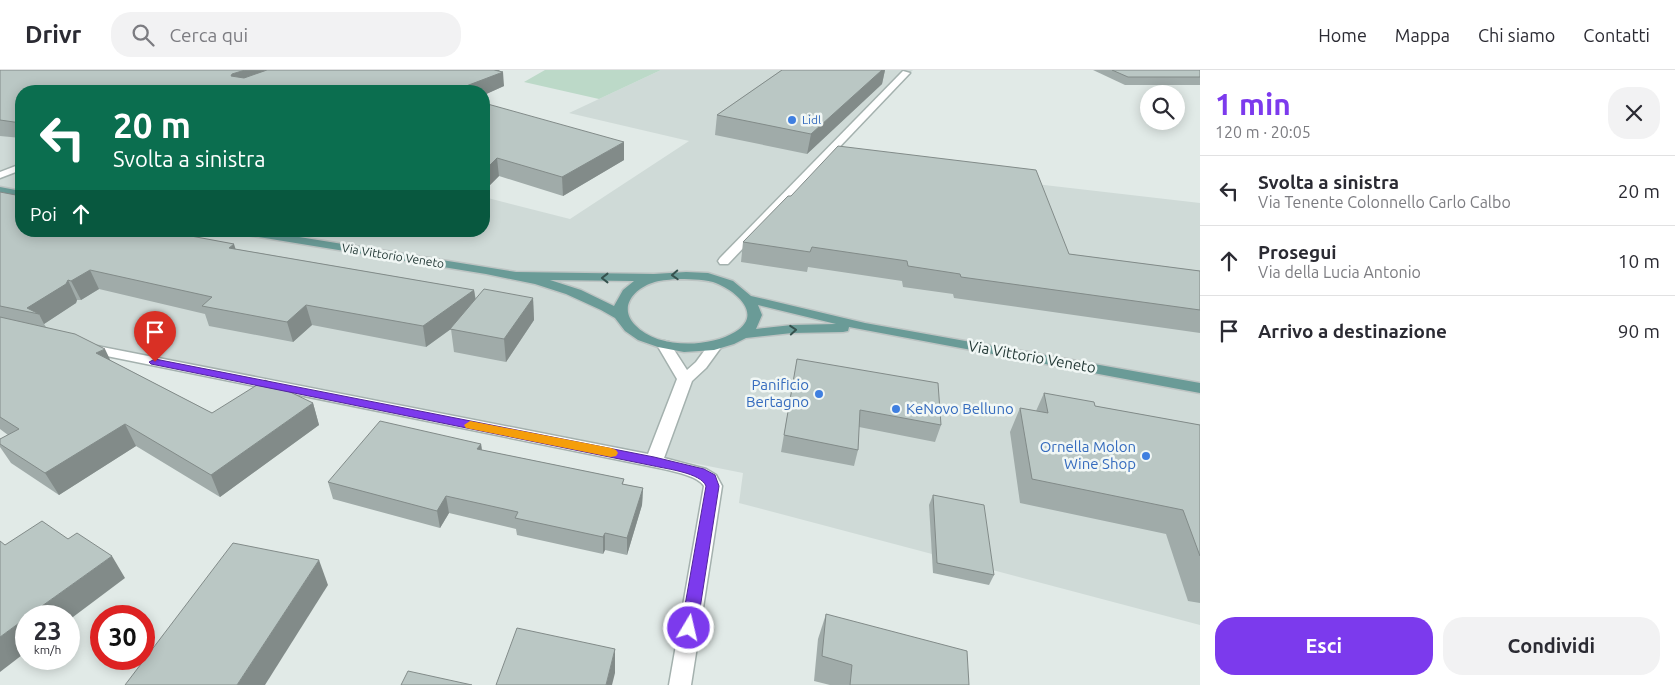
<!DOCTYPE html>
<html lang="it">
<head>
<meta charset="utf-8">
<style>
	:root { --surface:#fff; --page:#f2f2f3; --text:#2b2b33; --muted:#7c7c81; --line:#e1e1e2; --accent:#7c3aed }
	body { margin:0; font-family:Ubuntu,sans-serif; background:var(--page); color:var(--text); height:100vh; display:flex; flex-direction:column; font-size:19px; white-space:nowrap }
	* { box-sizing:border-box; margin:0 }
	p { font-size:16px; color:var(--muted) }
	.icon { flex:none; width:28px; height:28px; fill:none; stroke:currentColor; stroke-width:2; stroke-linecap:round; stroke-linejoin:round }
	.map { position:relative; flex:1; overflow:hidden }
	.side { display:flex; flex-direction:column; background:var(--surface); width:475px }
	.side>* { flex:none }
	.hud { position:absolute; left:15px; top:15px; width:475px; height:152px; border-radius:20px; box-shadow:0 2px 12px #0003; background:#0b6e4f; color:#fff; overflow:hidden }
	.buttons { position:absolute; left:1140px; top:15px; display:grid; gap:10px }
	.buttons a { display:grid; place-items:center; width:45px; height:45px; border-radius:50%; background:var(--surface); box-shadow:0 2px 12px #0003; font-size:25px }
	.speed { position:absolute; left:15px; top:535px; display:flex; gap:10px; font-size:25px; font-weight:700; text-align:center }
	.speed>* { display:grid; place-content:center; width:65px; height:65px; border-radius:50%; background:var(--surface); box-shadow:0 2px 12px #0003; line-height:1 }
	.speed small { font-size:12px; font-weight:400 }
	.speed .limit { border:8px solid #d22; background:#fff; color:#111 }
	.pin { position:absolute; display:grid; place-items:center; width:42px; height:42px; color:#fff; margin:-51px -21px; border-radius:50% 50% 50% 0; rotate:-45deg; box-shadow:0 0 5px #0007 }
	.pin .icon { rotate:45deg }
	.me { position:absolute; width:55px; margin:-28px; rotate:9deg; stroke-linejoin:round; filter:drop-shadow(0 0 4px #0008) }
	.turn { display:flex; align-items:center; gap:18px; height:105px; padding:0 15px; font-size:22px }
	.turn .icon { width:65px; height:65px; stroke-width:2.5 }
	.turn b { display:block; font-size:35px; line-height:42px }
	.then { display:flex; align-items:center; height:48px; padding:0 15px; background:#0003; gap:10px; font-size:19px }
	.round { display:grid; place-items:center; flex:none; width:52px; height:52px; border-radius:20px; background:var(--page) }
	.summary { display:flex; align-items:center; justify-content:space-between; height:85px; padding:0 15px }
	h1 { font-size:30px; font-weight:700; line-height:38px; color:var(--accent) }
	.button { display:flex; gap:10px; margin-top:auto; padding:10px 15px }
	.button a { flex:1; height:58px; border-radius:20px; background:var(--accent); color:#fff; font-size:20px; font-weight:700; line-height:58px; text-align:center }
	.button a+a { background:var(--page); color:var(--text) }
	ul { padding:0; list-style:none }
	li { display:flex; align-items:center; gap:15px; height:70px; padding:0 15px; border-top:1px solid var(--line) }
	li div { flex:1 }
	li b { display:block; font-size:19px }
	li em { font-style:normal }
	header { display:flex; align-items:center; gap:30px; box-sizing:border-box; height:70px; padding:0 25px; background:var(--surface); border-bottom:1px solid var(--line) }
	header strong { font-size:24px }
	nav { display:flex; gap:28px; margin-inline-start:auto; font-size:18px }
	.search { width:350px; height:45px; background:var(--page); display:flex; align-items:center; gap:12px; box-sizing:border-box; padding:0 18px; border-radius:20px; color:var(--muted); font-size:19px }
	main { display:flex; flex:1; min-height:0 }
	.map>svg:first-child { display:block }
</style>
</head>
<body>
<header>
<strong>Drivr</strong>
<div class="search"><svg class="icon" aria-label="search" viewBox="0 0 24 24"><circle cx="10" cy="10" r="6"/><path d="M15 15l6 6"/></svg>Cerca qui</div>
<nav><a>Home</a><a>Mappa</a><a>Chi siamo</a><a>Contatti</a></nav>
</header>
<main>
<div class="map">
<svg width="1200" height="615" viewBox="0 0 1200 615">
	<rect width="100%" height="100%" fill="#e1eae7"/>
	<path fill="#cfdad7" d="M0,0L21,21V161H484V127L570,149L689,71L569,43L661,0H913L826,90L1200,133V555L739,433L743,403L0,255Z"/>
	<path fill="#bcd9c8" d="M545,0H661L599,29L524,12Z"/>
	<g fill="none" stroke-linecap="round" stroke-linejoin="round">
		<g stroke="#a4b1ae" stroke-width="3">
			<g id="minor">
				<path d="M903,1L910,3L728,194H720L718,191L720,188Z"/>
				<path d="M21,94V100L0,108V102Z"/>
				<path d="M664,271L669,272L687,300L696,292L710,273H720L722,276L706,298L692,311L664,388L706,399L716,405L722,416L691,615H669L704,416C698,405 667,400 654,397L87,282L82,281L80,278L82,275L87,274L648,384L677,309L657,275L659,272Z"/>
			</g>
		</g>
		<g stroke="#bdc4c3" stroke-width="3">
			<g id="major">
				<path d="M0,117L21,121V127L0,123Z"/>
				<path d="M235,161H262L516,202L654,204L686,202L708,203L733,211L751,226L865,253L1200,313V323L849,257L848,261L843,262L792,263L746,268L734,274L714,280L684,282L658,277L638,270L625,261L615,248L601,240L566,224L535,214L486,204L240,164ZM675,209C688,209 701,209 713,212C734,219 765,244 735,262C709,278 657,279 635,255C618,237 634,219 652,213C659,210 668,210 675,209ZM550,210L634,211L623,220L614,236L581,220ZM758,235L836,254L792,255L756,259L762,245Z"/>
			</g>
		</g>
		<use href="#minor" fill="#fff" fill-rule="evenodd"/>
		<use href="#major" fill="#6a9b97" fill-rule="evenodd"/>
	</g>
	<g fill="#a0aba9">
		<path d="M0,0H500L498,1L504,16L484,25V21H21V68L0,66Z"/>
		<path d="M782,0H885L882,14L807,84L715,65L717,45Z"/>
		<path d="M1093,0H1200V15H1125Z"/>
		<path d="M484,33L624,90L563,126L499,106L484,121Z"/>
		<path d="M0,122L21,161L236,179L474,220L476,230L533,228L534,250L506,292L454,282L451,259L426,277L312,255L293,272L209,256L205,244L99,219L81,230H77L76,233L44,254L46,257L212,343L313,333L319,355L220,427L136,376L59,425L11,393L0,377V369L8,365L0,359Z"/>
		<path d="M743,172L1069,184L1200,201V263L954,228L953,224L903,217L902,211L808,197L807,202L741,192Z"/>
		<path d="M797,289L941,355L935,372L859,357L858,380L854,396L781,382Z"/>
		<path d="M1044,323L1095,336L1200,355V533L1188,531L1166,464L1020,433L1010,362L1020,338L1036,341Z"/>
		<path d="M481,374L482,380L624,409L623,414L643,418L642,435L627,485L605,480L603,484L517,465L516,459L449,443L440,458L333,429L328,412Z"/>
		<path d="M933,425L994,505L989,515L933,503L929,435Z"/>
		<path d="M826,544L969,615H830L814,611L818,569Z"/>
	</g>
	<g fill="#828b89">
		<path d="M245,0H290L236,19L231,6L232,4Z"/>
		<path d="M477,0H500L479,11L503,2L504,16L484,25V21H453Z"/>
		<path d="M882,0H885L882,14L807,84L811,64Z"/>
		<path d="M624,72V90L563,126L562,107Z"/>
		<path d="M497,88L499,106L484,121V101Z"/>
		<path d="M234,174L240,193L229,178Z"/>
		<path d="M90,200L99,219L81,230L71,211Z"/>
		<path d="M68,210L77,230L76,233L44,254L39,244L27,238Z"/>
		<path d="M474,220L477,240L426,277L423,256Z"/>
		<path d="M533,228L534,250L506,292L504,269Z"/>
		<path d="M306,235L312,255L293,272L287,252Z"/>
		<path d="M105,279L115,300L96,283Z"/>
		<path d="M313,333L319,355L220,427L211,405Z"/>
		<path d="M125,354L136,376L59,425L45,403Z"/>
		<path d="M481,374L483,391L477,379Z"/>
		<path d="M643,418L642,435L627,485V468Z"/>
		<path d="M446,426L449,443L440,458L437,441Z"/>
		<path d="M605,463V480L603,484V467Z"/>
		<path d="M112,486L125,508L69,550V546H28Z"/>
		<path d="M319,490L328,515L265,615H237Z"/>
		<path d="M26,548V582L0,602V567Z"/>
		<path d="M615,579V603L612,615H606Z"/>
	</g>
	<g fill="#bac7c4" stroke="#828b89">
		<path d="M0,0H245L232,4L231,6L244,8L267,0H494L503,2L453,21H21V53L0,50Z"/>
		<path d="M782,0H882L811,64L717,45Z"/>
		<path d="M1112,0H1200V7H1128Z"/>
		<path d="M484,33L624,72L562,107L497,88L484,101Z"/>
		<path d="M838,76L1036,100L1069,184L1200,201V240L961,207L960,204L908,196L907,191L812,177L810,182L743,172L788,126H791Z"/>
		<path d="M0,122L21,126V161H164L234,174L229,178L474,220L423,256L306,235L287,252L202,236L212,227L90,200L71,211L68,210L66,214L27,238L39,244L0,236Z"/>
		<path d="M484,219L533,228L504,269L450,259Z"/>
		<path d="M0,247L75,264L105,279L96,283L212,343L265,310L313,333L211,405L125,354L45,403L0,374V369L19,359L0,347Z"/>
		<path d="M797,289L938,313L941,355L860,340L858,380L784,365Z"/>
		<path d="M1044,323L1094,332L1095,336L1200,355V486L1183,440L1032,409L1020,338L1048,343Z"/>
		<path d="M380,351L481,374L477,379L624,409L622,414L643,418L627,468L605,463L603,467L515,448L518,442L446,426L437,441L328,412Z"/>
		<path d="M933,425L984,435L994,505L937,493Z"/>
		<path d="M42,451L68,469L77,463L112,486L28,546H26V548L0,567V471L5,475Z"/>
		<path d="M233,473L319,490L237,615H125Z"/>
		<path d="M826,544L967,581L969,615H850L852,595L822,586Z"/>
		<path d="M517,558L615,579L606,615H496Z"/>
		<path d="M408,601L472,615H401Z"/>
	</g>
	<defs><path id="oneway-chevron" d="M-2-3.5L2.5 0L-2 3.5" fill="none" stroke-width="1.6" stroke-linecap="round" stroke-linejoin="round" transform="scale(1.25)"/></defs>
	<g stroke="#35524e">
		<use href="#oneway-chevron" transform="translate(675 205) rotate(177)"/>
		<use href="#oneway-chevron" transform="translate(605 208) rotate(180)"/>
		<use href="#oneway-chevron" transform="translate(793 260) rotate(-4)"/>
	</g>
	<path fill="#7c3aed" stroke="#51269a" d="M155,289L654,387L704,399L715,405L719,416L697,558L695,563L689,565L683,563L681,558L706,416C701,403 667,399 654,396L151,294L149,292Z"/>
	<path fill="#f59e0b" d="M470,351L611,378L616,380L618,383L616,386L611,387L466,358L464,355Z"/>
	<g fill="#3f7fe0" stroke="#f1f7f5" stroke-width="2">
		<circle cx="792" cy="50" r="5"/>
		<circle cx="819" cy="324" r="5"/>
		<circle cx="896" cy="339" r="5"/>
		<circle cx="1146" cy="386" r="5"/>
	</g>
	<g text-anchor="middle" stroke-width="5" stroke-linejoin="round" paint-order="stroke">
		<g font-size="12" fill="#366cbe" stroke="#f1f7f5" text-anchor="start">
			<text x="802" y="54">Lidl</text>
		</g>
		<g font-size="12" fill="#233936" stroke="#f1f7f5">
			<text transform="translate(393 186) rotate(9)" y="4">Via Vittorio Veneto</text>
		</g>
		<g font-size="15" fill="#233936" stroke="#f1f7f5">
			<text transform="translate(1032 287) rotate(10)" y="5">Via Vittorio Veneto</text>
		</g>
		<g font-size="15" fill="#366cbe" stroke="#f1f7f5" text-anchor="end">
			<text x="809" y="320">Panificio<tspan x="809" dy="17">Bertagno</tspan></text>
			<text x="906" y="344" text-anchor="start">KeNovo Belluno</text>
			<text x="1136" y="382">Ornella Molon<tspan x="1136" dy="17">Wine Shop</tspan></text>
		</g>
	</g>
</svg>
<div class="buttons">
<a><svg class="icon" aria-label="search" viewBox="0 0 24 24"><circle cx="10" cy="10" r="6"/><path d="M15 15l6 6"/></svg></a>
</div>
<div class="speed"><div>23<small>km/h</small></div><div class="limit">30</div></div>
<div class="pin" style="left:155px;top:292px;background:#d93025"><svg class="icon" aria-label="arrive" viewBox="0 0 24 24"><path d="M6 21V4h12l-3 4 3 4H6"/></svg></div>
<svg class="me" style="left:689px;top:558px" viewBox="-20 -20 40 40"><circle r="17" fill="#7c3aed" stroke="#fff" stroke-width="3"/><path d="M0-11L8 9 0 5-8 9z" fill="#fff"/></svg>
<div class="hud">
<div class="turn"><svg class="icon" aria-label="left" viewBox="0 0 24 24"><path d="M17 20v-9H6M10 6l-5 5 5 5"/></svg><div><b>20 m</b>Svolta a sinistra</div></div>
<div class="then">Poi<svg class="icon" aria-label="ahead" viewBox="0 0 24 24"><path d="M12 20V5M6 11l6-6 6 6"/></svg></div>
</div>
</div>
<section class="side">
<div class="summary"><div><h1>1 min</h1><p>120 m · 20:05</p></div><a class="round"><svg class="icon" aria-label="close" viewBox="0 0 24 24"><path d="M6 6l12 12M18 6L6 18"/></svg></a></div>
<ul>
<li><svg class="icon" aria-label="left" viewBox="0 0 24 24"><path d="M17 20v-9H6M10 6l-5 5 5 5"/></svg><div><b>Svolta a sinistra</b><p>Via Tenente Colonnello Carlo Calbo</p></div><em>20 m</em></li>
<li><svg class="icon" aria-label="ahead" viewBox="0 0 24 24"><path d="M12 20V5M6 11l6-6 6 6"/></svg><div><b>Prosegui</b><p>Via della Lucia Antonio</p></div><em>10 m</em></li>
<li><svg class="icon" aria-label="arrive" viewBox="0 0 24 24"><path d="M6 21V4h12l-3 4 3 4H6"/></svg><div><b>Arrivo a destinazione</b></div><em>90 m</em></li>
</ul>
<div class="button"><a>Esci</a><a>Condividi</a></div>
</section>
</main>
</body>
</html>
